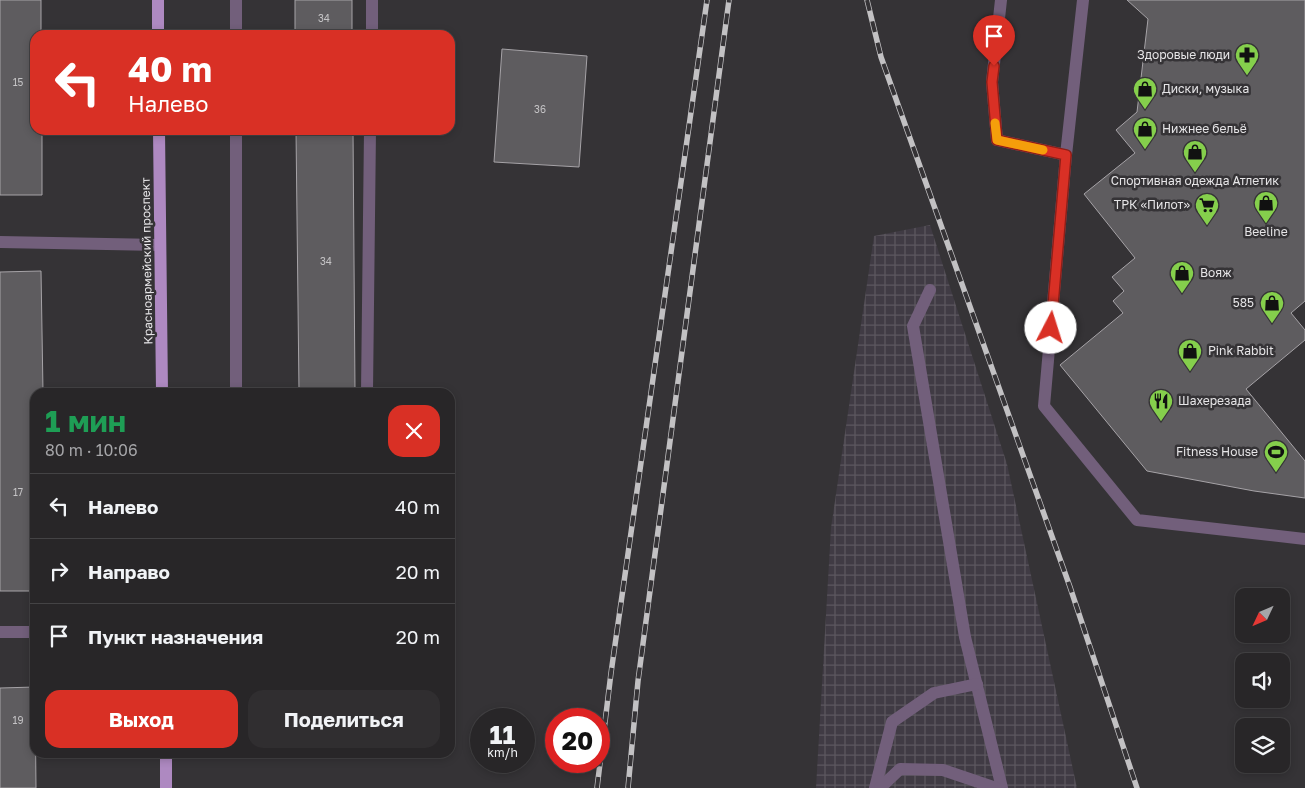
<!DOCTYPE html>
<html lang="ru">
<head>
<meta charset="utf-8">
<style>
	:root { --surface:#282628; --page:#302e30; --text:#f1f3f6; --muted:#a5a5a8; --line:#444345; --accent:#d93025 }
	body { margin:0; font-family:"Golos Text",sans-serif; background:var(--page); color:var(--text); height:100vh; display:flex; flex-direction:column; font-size:19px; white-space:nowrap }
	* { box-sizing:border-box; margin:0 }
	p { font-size:16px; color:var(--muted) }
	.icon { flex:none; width:28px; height:28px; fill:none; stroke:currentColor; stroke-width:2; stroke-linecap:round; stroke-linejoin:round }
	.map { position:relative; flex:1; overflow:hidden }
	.panel { position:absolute; left:30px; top:388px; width:425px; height:370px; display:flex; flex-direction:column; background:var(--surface); border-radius:15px; box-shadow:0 2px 8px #0003,0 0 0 1px var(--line) }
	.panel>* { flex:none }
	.hud { position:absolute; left:30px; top:30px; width:425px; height:105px; border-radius:15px; box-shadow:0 2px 8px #0003,0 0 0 1px var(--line); background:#d93025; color:#fff; overflow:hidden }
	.needle { width:32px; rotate:226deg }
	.fabs { position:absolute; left:1235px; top:588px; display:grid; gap:10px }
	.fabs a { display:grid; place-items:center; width:55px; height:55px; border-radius:10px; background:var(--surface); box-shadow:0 2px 8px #0003,0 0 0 1px var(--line); font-size:25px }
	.speed { position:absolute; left:470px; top:708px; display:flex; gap:10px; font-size:25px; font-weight:700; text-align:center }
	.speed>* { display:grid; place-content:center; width:65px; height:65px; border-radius:50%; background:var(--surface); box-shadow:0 2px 8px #0003,0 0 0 1px var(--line); line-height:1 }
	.speed small { font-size:12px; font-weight:400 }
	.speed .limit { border:8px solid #d22; background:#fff; color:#111 }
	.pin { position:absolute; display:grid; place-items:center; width:42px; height:42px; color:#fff; margin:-51px -21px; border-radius:50% 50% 50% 0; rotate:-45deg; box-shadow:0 0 5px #0007 }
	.pin .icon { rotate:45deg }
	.me { position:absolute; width:55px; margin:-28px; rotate:5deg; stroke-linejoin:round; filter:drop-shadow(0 0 4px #0008) }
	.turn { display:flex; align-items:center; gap:18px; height:105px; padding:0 15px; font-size:22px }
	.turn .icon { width:65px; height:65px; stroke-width:2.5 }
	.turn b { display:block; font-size:35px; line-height:42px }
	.round { display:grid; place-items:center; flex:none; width:52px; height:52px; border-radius:15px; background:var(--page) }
	.summary { display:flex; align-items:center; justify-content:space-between; height:85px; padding:0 15px }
	h1 { font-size:30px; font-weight:700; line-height:38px; color:#1e9e55 }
	.cta { display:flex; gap:10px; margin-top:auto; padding:10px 15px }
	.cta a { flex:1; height:58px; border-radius:15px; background:var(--accent); color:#fff; font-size:20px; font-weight:700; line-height:58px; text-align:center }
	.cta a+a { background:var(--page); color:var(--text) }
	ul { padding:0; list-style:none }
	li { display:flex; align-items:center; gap:15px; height:65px; padding:0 15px; border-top:1px solid var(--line) }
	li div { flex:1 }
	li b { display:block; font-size:19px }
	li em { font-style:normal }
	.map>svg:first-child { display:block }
</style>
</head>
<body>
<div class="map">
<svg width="1305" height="788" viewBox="0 0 1305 788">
	<defs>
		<pattern id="industrial-grid" width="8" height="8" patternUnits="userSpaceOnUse" patternTransform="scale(1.25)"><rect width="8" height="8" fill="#403b44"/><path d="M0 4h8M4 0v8" fill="none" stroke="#5c575f"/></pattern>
	</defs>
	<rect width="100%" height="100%" fill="#353336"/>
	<path fill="url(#industrial-grid)" d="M930,225L1007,464L1077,788H816L831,528L874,236Z"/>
	<g fill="#5e5c5f" stroke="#a6a3a7">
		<path d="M0,0H41V35H35V130H42V195H0Z"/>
		<rect x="295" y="0" width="57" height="35"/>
		<path d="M1127,0H1305V301L1291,313L1305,330V340L1246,389L1305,461V498L1254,491L1147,471L1060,365L1123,313L1113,301L1124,291L1112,277L1135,258L1084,194L1135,153L1116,130L1137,112L1148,19Z"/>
		<path d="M502,49L587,56L579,167L494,162Z"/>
		<path d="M296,130H353L355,392H299Z"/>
		<path d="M41,271L43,392H35V591H0V272Z"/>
		<path d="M35,687L36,788H0V688Z"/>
	</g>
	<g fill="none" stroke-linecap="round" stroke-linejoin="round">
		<g stroke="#725f7b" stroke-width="12">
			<path d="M1001,0L992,82L997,140L1066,155"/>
			<path d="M1083,0L1066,155L1044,406L1137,520L1305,539"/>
			<path d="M236,35V0"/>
			<path d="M372,35V0"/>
			<path d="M0,242L160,245"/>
			<path d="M930,290L913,326L965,637L1002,788"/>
			<path d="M236,392V130"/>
			<path d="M367,392L370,130"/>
			<path d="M0,632H35"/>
			<path d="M875,788L892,722L934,693L977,684"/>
			<path d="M880,788L900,769L943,770L996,788"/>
		</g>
		<g stroke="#ae89c1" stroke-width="12">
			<path d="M158,0V35"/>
			<path d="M159,130L162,392"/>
			<path d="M166,752V788"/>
		</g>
		<g stroke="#c2c1c3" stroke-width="5.5">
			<g id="rail">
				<path d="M867,0L881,57L1070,587L1137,788"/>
				<path d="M597,788L611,673L707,0"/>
				<path d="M628,788L638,681L729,0"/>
			</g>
		</g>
		<use href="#rail" stroke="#353336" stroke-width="4" stroke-dasharray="11" stroke-linecap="butt"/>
	</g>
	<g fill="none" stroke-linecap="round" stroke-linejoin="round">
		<g stroke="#8d1f18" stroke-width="12">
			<path id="route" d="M994,66L992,82L997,140L1066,155L1051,328"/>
		</g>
		<use href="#route" stroke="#d93025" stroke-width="9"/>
		<path stroke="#f59e0b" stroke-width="9" d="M995,123L997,140L1043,150"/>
	</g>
	<defs>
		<g id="pharmacy-pin" transform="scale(1.25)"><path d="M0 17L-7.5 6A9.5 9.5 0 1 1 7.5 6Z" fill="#85cf4c" stroke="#353336"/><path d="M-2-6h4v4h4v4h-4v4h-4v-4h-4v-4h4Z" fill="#111"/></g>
		<g id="shop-pin" transform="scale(1.25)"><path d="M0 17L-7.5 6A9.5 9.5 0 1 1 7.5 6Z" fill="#85cf4c" stroke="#353336"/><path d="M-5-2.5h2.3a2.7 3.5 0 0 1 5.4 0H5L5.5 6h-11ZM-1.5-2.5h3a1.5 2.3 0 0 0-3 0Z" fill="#111"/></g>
		<g id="supermarket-pin" transform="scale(1.25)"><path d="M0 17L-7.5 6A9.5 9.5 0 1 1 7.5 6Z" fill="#85cf4c" stroke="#353336"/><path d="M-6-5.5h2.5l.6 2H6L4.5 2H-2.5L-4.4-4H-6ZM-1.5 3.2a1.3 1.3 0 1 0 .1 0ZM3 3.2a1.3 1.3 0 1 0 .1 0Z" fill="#111"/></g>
		<g id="restaurant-pin" transform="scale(1.25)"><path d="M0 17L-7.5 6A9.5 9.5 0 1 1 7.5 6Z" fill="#85cf4c" stroke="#353336"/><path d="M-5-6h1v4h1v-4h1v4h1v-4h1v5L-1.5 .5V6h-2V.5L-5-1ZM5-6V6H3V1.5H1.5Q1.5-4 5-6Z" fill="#111"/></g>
		<g id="stadium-pin" transform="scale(1.25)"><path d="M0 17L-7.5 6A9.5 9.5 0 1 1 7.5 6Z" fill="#85cf4c" stroke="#353336"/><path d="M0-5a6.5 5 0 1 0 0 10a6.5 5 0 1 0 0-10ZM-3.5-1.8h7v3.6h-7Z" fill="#111"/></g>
	</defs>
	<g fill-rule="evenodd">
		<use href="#pharmacy-pin" x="1247" y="55"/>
		<use href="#shop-pin" x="1145" y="89"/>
		<use href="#shop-pin" x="1145" y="129"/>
		<use href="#shop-pin" x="1195" y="152"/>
		<use href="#shop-pin" x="1266" y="203"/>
		<use href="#supermarket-pin" x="1207" y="205"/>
		<use href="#shop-pin" x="1182" y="273"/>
		<use href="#shop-pin" x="1272" y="303"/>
		<use href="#shop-pin" x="1190" y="351"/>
		<use href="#restaurant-pin" x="1161" y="401"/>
		<use href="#stadium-pin" x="1276" y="452"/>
	</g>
	<g text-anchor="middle" stroke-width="5" stroke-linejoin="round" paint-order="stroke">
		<g font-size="10" fill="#c4c3c5">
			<text x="324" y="22">34</text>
			<text x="18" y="86">15</text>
			<text x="540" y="113">36</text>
			<text x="326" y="265">34</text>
			<text x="18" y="496">17</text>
			<text x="18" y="724">19</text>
		</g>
		<g font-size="12" fill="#e6e5e7" stroke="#353336" text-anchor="start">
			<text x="1230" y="59" text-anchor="end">Здоровые люди</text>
			<text x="1162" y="93">Диски, музыка</text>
			<text x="1162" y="133">Нижнее бельё</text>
			<text x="1195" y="185" text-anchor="middle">Спортивная одежда Атлетик</text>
			<text x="1190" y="209" text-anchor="end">ТРК «Пилот»</text>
			<text x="1266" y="236" text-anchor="middle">Beeline</text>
			<text x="1200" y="277">Вояж</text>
			<text x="1254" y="307" text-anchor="end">585</text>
			<text x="1208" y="355">Pink Rabbit</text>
			<text x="1178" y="405">Шахерезада</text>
			<text x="1258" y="456" text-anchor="end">Fitness House</text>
		</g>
		<g font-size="12" fill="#e6e5e7" stroke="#353336">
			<text transform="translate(147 261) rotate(-91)" y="4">Красноармейский проспект</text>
		</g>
	</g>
</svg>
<div class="fabs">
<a><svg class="needle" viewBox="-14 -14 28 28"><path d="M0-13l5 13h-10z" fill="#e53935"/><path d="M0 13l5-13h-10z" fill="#a5a5a8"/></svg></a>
<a><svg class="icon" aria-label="sound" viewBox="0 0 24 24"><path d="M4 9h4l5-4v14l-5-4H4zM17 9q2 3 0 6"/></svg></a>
<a><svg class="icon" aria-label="layers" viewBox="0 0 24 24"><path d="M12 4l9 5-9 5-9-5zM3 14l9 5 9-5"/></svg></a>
</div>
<div class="speed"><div>11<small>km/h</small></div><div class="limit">20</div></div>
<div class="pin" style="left:994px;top:66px;background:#d93025"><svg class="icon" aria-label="arrive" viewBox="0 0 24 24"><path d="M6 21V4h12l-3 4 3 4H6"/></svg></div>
<svg class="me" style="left:1051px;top:328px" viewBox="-20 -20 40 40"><circle r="19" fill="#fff"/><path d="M0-13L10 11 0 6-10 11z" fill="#d93025"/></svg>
<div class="hud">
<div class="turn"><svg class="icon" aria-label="left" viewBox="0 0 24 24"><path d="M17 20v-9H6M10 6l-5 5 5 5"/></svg><div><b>40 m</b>Налево</div></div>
</div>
<section class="panel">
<div class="summary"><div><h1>1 мин</h1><p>80 m · 10:06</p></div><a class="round" style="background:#d93025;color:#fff"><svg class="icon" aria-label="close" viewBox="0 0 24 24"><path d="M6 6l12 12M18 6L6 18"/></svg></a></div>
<ul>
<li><svg class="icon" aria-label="left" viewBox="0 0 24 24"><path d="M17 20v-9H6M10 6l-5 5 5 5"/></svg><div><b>Налево</b></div><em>40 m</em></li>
<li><svg class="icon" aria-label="right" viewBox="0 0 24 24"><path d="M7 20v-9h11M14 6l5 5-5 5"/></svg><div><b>Направо</b></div><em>20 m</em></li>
<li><svg class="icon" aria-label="arrive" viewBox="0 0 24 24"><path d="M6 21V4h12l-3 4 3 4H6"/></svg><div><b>Пункт назначения</b></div><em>20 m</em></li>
</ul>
<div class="cta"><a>Выход</a><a>Поделиться</a></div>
</section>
</div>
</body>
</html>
